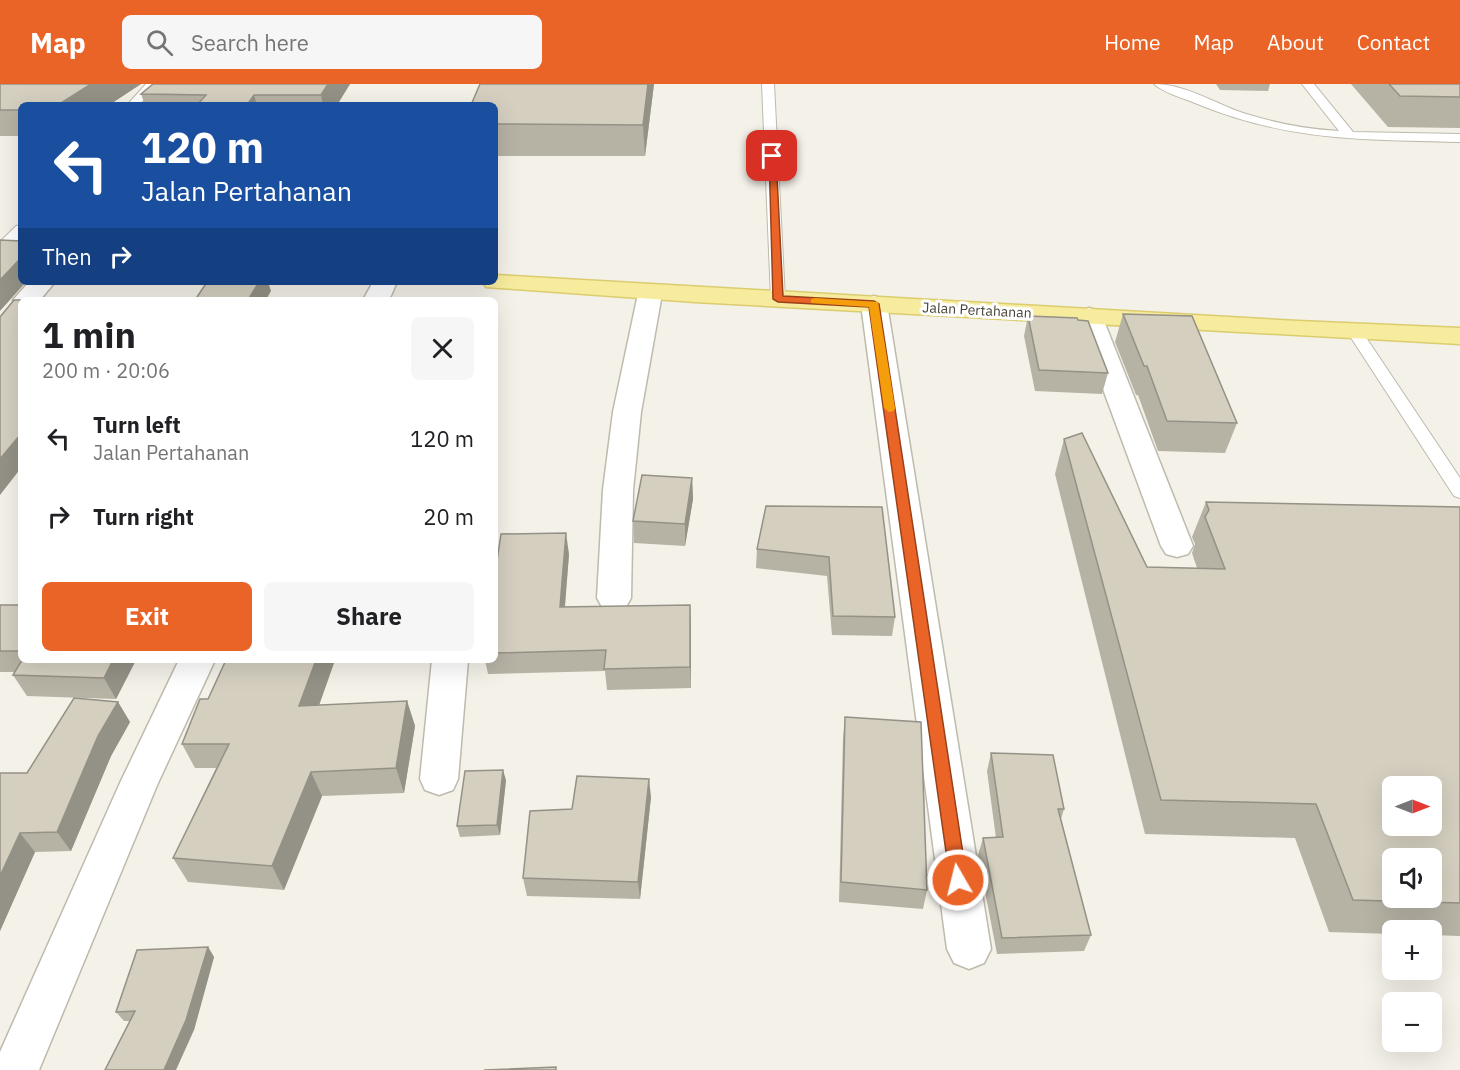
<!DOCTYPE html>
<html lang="en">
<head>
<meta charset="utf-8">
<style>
	:root { --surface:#fff; --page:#f6f6f6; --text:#202124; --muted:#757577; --accent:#ea6428 }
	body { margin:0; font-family:"IBM Plex Sans",sans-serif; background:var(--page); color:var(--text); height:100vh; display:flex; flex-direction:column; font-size:22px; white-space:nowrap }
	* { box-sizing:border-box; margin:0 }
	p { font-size:20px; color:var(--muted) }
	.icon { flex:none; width:33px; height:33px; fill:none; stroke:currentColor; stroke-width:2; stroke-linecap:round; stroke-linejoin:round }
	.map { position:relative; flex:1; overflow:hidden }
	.panel { position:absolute; left:18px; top:213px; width:480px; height:366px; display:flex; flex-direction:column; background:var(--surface); border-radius:9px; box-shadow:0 6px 24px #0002 }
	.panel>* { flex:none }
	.guide { position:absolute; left:18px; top:18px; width:480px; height:183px; border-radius:9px; box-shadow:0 6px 24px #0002; background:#1a4fa0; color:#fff; overflow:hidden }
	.needle { width:39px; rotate:90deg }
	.buttons { position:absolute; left:1382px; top:692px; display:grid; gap:12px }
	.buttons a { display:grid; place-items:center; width:60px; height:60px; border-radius:9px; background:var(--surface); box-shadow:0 6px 24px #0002; font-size:30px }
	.pin { position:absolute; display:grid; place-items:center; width:51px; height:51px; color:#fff; margin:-26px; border-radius:12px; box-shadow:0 3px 9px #0006 }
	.me { position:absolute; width:66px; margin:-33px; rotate:352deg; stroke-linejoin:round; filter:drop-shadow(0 0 4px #0008) }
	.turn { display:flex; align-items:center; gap:21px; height:126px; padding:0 24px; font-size:27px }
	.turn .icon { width:78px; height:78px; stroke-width:2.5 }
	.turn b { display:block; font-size:42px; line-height:51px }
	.then { display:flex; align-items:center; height:57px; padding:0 24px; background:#0003; gap:12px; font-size:22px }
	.round { display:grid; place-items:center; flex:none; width:63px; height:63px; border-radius:9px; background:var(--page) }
	.head { display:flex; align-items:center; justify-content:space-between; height:102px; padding:0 24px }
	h1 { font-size:36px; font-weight:700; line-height:45px }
	.action { display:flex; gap:12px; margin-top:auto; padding:12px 24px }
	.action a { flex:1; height:69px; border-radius:9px; background:var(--accent); color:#fff; font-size:24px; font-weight:700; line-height:69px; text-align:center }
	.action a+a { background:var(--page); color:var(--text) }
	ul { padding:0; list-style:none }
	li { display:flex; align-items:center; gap:18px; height:78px; padding:0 24px }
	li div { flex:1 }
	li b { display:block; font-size:22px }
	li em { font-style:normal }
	header { display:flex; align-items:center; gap:36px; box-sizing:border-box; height:84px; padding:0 30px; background:var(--accent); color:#fff }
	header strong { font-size:28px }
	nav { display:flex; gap:33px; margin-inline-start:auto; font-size:21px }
	.search { width:420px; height:54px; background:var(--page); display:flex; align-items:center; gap:15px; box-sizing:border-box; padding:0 21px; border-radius:9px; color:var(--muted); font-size:22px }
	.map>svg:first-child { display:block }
</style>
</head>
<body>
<header>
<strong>Map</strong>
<div class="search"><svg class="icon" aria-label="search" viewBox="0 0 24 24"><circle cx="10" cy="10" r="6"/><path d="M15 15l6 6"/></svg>Search here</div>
<nav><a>Home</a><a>Map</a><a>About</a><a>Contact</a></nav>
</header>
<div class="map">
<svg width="1460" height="986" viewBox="0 0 1460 986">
	<rect width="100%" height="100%" fill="#f3f1e8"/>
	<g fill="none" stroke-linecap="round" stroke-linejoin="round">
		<g stroke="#bebaac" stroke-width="2">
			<g id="service">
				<path d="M146,0H158L139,21H127Z"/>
				<path d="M762,0H774L785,215L778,219L771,215Z"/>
				<path d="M1154,0C1185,0 1214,19 1243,29C1274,39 1306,45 1339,47L1302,0H1314L1353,48L1460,50V58C1362,55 1289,58 1195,19C1183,14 1164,9 1154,0Z"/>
				<path d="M21,141V153L5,169L0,170V158L16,142Z"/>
				<path d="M1356,244L1361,246L1460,394V414L1454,412L1348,249Z"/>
			</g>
		</g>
		<g stroke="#bebaac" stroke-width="3">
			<g id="minor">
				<path d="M29,198H55L40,216H21V222L17,221L13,216Z"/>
				<path d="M373,198H397L389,216H363Z"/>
				<path d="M650,203L659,205L662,210L641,328L633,406L631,514L626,523L614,526L602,523L597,514L603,406L613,328L638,210L641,205Z"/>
				<path d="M874,212L883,215L887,220L991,865L984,879L969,885L954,879L947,865L861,220L865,215Z"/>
				<path d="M1089,224L1098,227L1102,232L1193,462L1188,470L1177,473L1166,470L1161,462L1076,232L1080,227Z"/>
				<path d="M179,576H215L158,699L39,986H0V968L120,699Z"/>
				<path d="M432,576H468L458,695L453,706L439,711L425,706L420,695Z"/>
			</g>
		</g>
		<g stroke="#dbcc6e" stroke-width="3">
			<path id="primary" d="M495,191L1298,237L1460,244V260L695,218L486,203L483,198H495Z"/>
		</g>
		<use href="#service" fill="#fff" fill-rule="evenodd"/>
		<use href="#minor" fill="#fff" fill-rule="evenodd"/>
		<use href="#primary" fill="#f7ec9e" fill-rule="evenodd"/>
	</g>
	<g fill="#b6b2a4">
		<path d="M0,0H141L109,21H21V52H0Z"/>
		<path d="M153,0H350L337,21H145L141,10Z"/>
		<path d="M480,0H654L645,72H495V21Z"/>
		<path d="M1216,0H1270L1268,7L1220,6Z"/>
		<path d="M1351,0H1460V44L1388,43Z"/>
		<path d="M1123,230L1237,339L1225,369L1158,367L1138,311H1136L1115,258Z"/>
		<path d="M1028,232L1078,236L1108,289L1102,310L1035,307L1024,252Z"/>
		<path d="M1064,355L1147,483L1197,484L1192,469L1195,460L1192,453L1206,418L1460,423V852L1431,851V846H1392V850L1329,848L1295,754L1145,750L1055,390Z"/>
		<path d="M692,394L693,415L685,462L634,459L633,437Z"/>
		<path d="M882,423L895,533L892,552L832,551L827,492L756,484L757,465Z"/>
		<path d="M569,470L565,523L690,521L691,604L607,606L605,587L488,590L485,576H495V490Z"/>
		<path d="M0,521H21V576H136L116,615L27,612L13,591L14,588H0Z"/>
		<path d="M335,576L319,621L407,617L415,642L404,709L322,712L284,806L188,798L173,774L216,684H195L182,660L208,615Z"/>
		<path d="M118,618L130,638L111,672L71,767L35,768L0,847L27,689Z"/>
		<path d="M845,633L927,806L923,825L839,818L843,654Z"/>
		<path d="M991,669L1064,725L1061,735L1091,851L1084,867L997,870L978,771L983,754H996L987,687Z"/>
		<path d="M506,696L500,751L460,753L457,742Z"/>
		<path d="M651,713L640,815L527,812L523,794L572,725Z"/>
		<path d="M208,863L214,873L194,946L129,937H124L116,928Z"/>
	</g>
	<g fill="#949186">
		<path d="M91,0H141L109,21H58Z"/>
		<path d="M328,0H350L337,21H323L321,11Z"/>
		<path d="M648,0H654L645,72L643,41Z"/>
		<path d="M254,11L257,21H247Z"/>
		<path d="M18,177L21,183V198H26L0,227V196Z"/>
		<path d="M259,198H268L271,207L266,216H248Z"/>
		<path d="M20,351L21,353V384L0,411V375Z"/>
		<path d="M692,394L693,415L685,462V440Z"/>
		<path d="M566,449L569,470L563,544L560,523Z"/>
		<path d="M690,521L691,542V604L690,583Z"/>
		<path d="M113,576H136L116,615L104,594Z"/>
		<path d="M316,576H335L310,647L299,622Z"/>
		<path d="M407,617L415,642L404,709L396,684Z"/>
		<path d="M118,618L130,638L111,672L71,767L57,748L98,652Z"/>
		<path d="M503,686L506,696L500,751L497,741Z"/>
		<path d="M311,688L322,712L284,806L272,782Z"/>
		<path d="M649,695L651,713L640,815L638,798Z"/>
		<path d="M20,749L35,768L0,847V792Z"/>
		<path d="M208,863L214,873L194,946L176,986H164Z"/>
	</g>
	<g fill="#d4cfbf" stroke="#949186" stroke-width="1.5" fill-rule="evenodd">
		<path d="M0,0H91L58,21H21V26H0Z"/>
		<path d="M153,0H328L321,11H254L247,21H197L206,11L141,10Z"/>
		<path d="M480,0H648L643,41L495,40V21H471Z"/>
		<path d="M1389,0H1460V13L1400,12Z"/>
		<path d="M0,156L21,157V177H18L0,196Z"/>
		<path d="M207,198H259L248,216H195Z"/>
		<path d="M14,216H21V351H20L0,375V233Z"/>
		<path d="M1123,230L1192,232L1237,339L1167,337L1147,282H1144Z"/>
		<path d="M1028,232L1077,234L1078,236L1088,237L1108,289L1039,286Z"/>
		<path d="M1082,349L1147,483L1225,485L1205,433L1209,426L1206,418L1460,423V819L1353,816L1316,720L1161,716L1064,355ZM1392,702H1431V741H1392ZM1392,774H1431V813H1392Z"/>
		<path d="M642,391L692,394L685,440L633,437Z"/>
		<path d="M766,422L882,423L895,533L833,532L829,473L757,465Z"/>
		<path d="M566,449L560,523L690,521V583L604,585L606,566L495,569V490L501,450Z"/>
		<rect x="0" y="521" width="21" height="46"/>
		<path d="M22,576H113L104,594L13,591Z"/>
		<path d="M226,576H316L299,622L407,617L396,684L311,688L272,782L173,774L229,660H182L200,615H208Z"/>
		<path d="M74,614L118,618L98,652L57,748L20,749L0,792V689H27Z"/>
		<path d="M845,633L921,638L927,806L841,798Z"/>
		<path d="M991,669L1053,671L1064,725H1058L1091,851L1002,854L983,754L1003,753Z"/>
		<path d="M503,686L497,741L457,742L465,687Z"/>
		<path d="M577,692L649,695L638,798L523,794L530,727L572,725Z"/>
		<path d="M208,863L186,936L164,986H105L135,927L116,928L137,866Z"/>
		<path d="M556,983V986H484Z"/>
	</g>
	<path fill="#ea6428" stroke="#98411a" stroke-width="1.5" d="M769,70L776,72L783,212L874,217L879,220L967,796L964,802L958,804L952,802L950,796L869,223L778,218L773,215Z"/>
	<path fill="#f59e0b" d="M815,214L878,218L895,324L894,327L889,328L884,324L869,223L811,219V215Z"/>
	<g text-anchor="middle" stroke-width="6" stroke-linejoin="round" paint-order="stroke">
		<g font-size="14" fill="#464237" stroke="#fff">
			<text transform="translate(977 226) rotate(3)" y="5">Jalan Pertahanan</text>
		</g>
	</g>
</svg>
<div class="buttons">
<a><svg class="needle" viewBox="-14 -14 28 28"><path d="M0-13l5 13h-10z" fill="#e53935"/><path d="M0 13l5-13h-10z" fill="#757577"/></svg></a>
<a><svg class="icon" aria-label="sound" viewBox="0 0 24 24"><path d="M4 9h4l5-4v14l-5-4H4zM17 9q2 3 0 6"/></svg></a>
<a>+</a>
<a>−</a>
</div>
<div class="pin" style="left:772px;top:72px;background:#d93025"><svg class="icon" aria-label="arrive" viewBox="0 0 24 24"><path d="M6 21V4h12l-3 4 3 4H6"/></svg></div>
<svg class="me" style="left:958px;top:796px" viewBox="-20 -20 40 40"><circle r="17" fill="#ea6428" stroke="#fff" stroke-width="3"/><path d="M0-11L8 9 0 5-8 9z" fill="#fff"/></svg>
<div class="guide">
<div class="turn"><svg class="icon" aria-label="left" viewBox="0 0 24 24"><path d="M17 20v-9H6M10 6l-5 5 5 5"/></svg><div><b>120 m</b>Jalan Pertahanan</div></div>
<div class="then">Then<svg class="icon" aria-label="right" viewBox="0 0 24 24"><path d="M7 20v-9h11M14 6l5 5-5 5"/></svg></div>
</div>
<section class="panel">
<div class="head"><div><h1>1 min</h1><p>200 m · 20:06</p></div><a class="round"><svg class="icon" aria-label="close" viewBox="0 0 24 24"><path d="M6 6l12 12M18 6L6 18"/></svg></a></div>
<ul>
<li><svg class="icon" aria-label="left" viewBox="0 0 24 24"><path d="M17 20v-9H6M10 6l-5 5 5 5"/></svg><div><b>Turn left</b><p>Jalan Pertahanan</p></div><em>120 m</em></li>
<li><svg class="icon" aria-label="right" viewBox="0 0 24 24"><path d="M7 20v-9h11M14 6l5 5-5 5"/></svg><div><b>Turn right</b></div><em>20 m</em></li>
</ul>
<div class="action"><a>Exit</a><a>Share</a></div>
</section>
</div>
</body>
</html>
